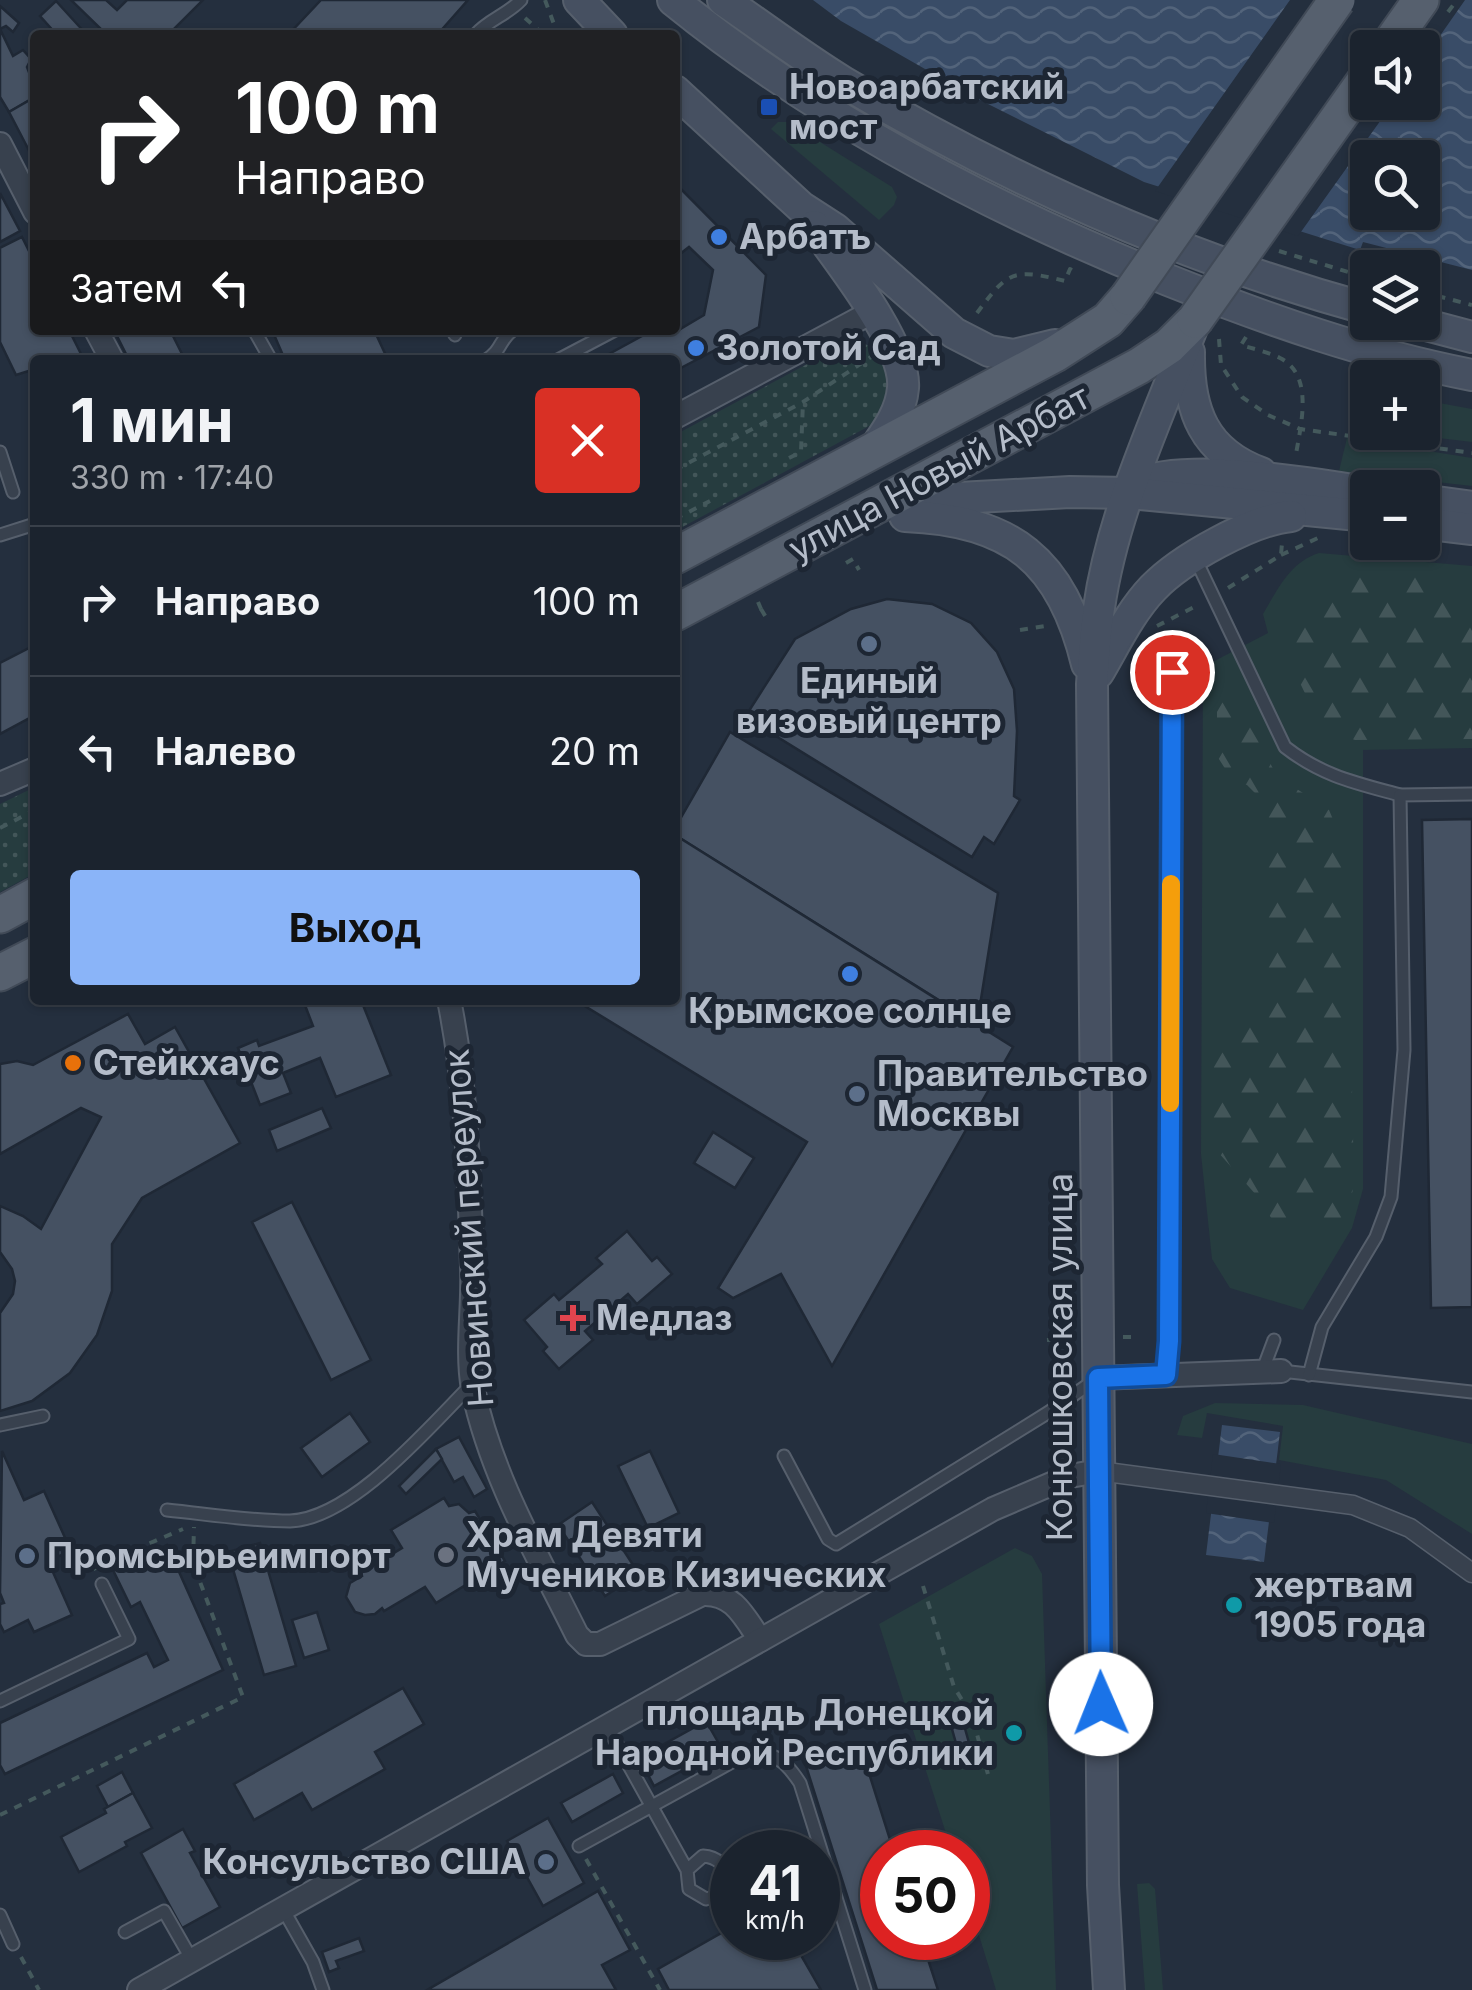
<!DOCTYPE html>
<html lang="ru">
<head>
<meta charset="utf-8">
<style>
	:root { --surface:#1b232e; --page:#242b36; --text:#f1f3f6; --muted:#a0a4aa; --line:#39404a; --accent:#8ab4f8 }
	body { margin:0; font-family:Inter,sans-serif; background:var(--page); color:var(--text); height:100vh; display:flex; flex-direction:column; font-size:38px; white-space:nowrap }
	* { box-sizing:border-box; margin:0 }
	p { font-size:32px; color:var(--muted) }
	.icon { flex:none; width:55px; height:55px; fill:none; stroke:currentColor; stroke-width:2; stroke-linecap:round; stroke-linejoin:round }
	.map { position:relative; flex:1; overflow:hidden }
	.panel { position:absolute; left:30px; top:355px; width:650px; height:650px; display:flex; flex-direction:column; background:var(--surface); border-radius:10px; box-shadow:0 2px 8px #0004,0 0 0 2px var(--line) }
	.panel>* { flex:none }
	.banner { position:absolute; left:30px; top:30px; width:650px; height:305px; border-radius:10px; box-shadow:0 2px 8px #0004,0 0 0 2px var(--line); background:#202124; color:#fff; overflow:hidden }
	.fabs { position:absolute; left:1350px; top:30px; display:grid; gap:20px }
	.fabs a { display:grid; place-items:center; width:90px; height:90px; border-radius:10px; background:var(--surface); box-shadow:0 2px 8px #0004,0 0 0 2px var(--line); font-size:50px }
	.speed { position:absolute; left:710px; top:1830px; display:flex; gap:20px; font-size:50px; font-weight:700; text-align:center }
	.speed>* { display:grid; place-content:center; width:130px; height:130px; border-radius:50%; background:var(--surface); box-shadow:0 2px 8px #0004,0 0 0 2px var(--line); line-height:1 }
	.speed small { font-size:25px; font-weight:400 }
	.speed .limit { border:15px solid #d22; background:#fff; color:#111 }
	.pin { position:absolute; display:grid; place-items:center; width:85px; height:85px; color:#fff; margin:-42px; border:5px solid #fff; border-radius:50%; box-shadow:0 2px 10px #0007 }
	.me { position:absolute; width:110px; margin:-55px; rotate:359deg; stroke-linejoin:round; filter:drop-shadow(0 0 8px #0008) }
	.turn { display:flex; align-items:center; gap:35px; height:210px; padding:0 40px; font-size:45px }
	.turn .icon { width:130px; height:130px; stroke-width:2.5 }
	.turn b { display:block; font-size:70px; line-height:85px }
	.then { display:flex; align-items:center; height:95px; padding:0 40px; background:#0003; gap:20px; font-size:38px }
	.round { display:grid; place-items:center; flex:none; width:105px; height:105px; border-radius:10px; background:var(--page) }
	.head { display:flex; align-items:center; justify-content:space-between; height:170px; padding:0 40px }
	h1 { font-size:60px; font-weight:700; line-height:75px }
	.cta { display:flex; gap:20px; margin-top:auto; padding:20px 40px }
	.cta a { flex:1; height:115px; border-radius:10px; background:var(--accent); color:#111; font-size:40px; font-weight:700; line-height:115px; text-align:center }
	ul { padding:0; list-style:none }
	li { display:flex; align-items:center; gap:30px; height:150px; padding:0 40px; border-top:2px solid var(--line) }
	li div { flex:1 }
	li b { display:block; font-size:38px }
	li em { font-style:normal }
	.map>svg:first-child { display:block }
</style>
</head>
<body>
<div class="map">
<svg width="1472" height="1990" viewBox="0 0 1472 1990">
	<defs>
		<pattern id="forest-firs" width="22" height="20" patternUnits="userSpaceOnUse" patternTransform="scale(2.5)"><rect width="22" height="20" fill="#263c3f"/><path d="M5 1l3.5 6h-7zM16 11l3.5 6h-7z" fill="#435659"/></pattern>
		<pattern id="park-dots" width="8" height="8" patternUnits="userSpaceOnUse" patternTransform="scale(2.5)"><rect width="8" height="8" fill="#263c3f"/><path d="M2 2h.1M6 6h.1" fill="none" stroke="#435659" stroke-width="1.8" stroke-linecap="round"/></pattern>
		<pattern id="water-waves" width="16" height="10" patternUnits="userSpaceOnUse" patternTransform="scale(2.5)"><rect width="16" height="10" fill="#394c67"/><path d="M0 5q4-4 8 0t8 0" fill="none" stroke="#53647b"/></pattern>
	</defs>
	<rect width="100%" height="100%" fill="#242f3e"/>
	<g fill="#263c3f">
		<path d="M778,122H788L892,187L897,197L894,205L879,220L771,129Z"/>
		<path d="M1423,400L1472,409V442L1397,433L1422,432Z"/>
		<path d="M1347,438L1472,458V486L1339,471Z"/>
		<path d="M1319,553L1472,566V748L1363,750V1189L1352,1228L1303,1310L1230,1288L1212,1259L1201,1154L1203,667L1268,633L1263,614C1278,589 1290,562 1319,553Z"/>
		<path d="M1215,1403L1303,1405L1472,1444V1534L1386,1480L1279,1460L1283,1426L1207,1413L1202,1438L1177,1435L1183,1416Z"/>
		<path d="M1015,1548L1032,1556L1042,1574L1056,1990H996L968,1900V1852H952L879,1624Z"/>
		<path d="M1149,1883L1155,1889L1163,1990H1145L1137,1884Z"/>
	</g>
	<g fill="url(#forest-firs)">
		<path d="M1367,574L1431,575L1445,581L1472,613V739L1355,740L1327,730L1317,718L1285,652L1286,637L1292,622L1320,607C1327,578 1340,580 1367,574Z"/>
		<path d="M1233,693L1250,719L1263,731L1269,761L1277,776L1329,810L1347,852L1354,1183C1350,1206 1347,1223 1328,1237L1314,1236L1305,1223L1275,1224L1258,1197L1217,1151L1213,1137L1214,1052C1227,1043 1243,1037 1252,1024C1270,1000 1259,835 1258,796L1247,785L1233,781L1217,756V694Z"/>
	</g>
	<g fill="url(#park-dots)">
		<path d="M854,339C895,355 889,374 887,412L873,424L675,531V435Z"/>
		<path d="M35,787V873L0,892V804Z"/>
	</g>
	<g fill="url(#water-waves)" fill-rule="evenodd">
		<path d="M813,0H1472V270L1363,242L1360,250L1144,182L974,97L841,21ZM1368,48H1422V102H1368ZM1368,158H1422V212H1368Z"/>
		<path d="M1222,1425L1280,1432L1264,1562L1206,1555Z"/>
	</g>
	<g fill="#242f3e">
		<path d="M1290,0H1465L1423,60L1422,48H1368V102L1393,103L1298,236L1155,191Z"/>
		<path d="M1213,1454L1281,1464L1274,1523L1206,1513Z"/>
	</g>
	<g fill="#455162" stroke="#1f2835" stroke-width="2.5">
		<path d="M71,0H106L117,10L127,0H203L168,35H107Z"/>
		<path d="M321,0H468L437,35H288Z"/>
		<path d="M56,1L87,35H57L40,16Z"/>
		<path d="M0,6L19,23L13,32L6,26L0,29Z"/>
		<path d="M0,29L13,56L23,50L31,59L27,67L35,88V97L9,112L0,97Z"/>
		<path d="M35,97V162L9,112Z"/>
		<path d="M675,183L766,275L759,327L675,371V360H598L653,330H675V327L677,331L704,315L713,270L689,247L680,254L675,249Z"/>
		<path d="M0,193L20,231L0,242Z"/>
		<path d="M22,237L35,263V330H69L81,354L63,360H35V369L16,375L0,342V248Z"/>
		<path d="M114,330H170L185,360H129Z"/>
		<path d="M272,330H384L376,334L388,360H329L327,355L315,360H285Z"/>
		<path d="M887,599L932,604L971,623L997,652L1014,689L1017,731L1014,796L1020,800L994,844L984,837L972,857L745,717L795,639L851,609Z"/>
		<path d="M35,645V715L0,734V663Z"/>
		<path d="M730,732L998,893L977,1024L675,835V828Z"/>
		<path d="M1472,819V1307L1431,1308L1422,820Z"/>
		<path d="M675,835L1013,1047L832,1366L781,1274L733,1298L718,1288L807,1142L575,1000H675Z"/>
		<path d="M303,1000H361L391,1075L336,1097L320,1058L283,1073L291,1093L260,1105L238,1048L257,1040L259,1046L313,1026Z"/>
		<path d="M128,1014L145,1044L175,1027L240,1143L142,1198L112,1244V1291L97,1335L70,1373L32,1401L0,1411V1313L13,1294L15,1281L12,1269L0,1252V1206L23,1216L41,1229L101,1117L81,1108L0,1154V1064L17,1061L33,1065Z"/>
		<path d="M322,1108L331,1128L277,1151L269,1130Z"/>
		<path d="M713,1132L754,1158L735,1188L694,1163Z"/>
		<path d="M292,1202L371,1360L331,1380L252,1222Z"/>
		<path d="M627,1231L652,1261L657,1257L672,1274L637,1304L628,1294L585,1331L593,1340L559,1369L543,1351L547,1347L524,1320L554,1294L559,1300L602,1264L596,1258Z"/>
		<path d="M350,1413L370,1442L322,1477L301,1448Z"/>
		<path d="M459,1437L487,1489L474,1497L463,1477L454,1482L436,1449Z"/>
		<path d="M436,1449L442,1459L406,1494L399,1486Z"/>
		<path d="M2,1451L24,1500L44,1491L71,1551L48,1561L72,1615L34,1632L28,1620L4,1632L0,1624V1604L4,1603L0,1593Z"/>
		<path d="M650,1451L679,1513L648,1528L618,1466Z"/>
		<path d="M444,1498L449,1506L459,1504L469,1513L475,1511L505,1561L436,1603L425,1587L384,1611L382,1608L375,1614L365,1615L355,1612L346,1597L350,1583L362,1576L361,1573L402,1548L391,1530Z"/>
		<path d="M592,1502L639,1574L605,1596L558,1525Z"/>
		<path d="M260,1543L296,1666L264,1675L228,1552Z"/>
		<path d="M167,1545L223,1670L5,1774L0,1765V1723L147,1653L154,1667L168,1660L140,1602L131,1607L113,1570Z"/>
		<path d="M317,1612L329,1650L304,1658L292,1620Z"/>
		<path d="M403,1688L424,1724L375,1752L385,1769L312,1810L302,1793L254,1820L234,1784Z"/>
		<path d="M962,1718L973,1757L961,1761L950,1722Z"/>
		<path d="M706,1721L722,1749L654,1786L639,1758Z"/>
		<path d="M861,1748L894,1852H882V1938H921L938,1990H877L806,1766Z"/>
		<path d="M122,1772L133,1793L108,1807L97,1786Z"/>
		<path d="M613,1774L623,1793L572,1822L561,1803Z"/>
		<path d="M133,1793L152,1828L125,1842L127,1846L79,1872L61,1837L106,1813L104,1809Z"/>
		<path d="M548,1818L584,1883L543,1906L507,1841Z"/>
		<path d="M183,1829L195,1851L190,1853L220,1907L182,1928L141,1853Z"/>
		<path d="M598,1891L630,1950L602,1965L616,1990H427Z"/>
		<path d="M732,1927V1938H791L821,1990H669L658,1969Z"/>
		<path d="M359,1938L364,1951L336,1961L339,1968L329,1972L322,1952Z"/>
	</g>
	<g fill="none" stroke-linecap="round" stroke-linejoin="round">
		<g stroke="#565f6c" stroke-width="15">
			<g id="service">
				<path d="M475,35C489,19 507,15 521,0"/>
				<path d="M254,330L271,360"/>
				<path d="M452,330L455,335"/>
				<path d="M486,360C502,351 500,338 513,330"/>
				<path d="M558,360L615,330"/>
				<path d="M0,452L13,492"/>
				<path d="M0,535L35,524"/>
				<path d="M1195,558L1285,747C1322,776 1356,783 1400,795"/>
				<path d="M1281,1371L1472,1392"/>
				<path d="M1262,1372L1274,1340"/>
				<path d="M1165,1375L1169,1341L1172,673"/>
				<path d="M1309,1375L1322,1327L1376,1237L1391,1197L1404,1050L1400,795L1472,794"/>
				<path d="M0,1425L43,1416"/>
				<path d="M784,1456L828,1539L836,1544L1049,1412L1095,1380"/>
				<path d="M167,1510C207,1514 250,1521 290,1521C352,1519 430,1426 472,1384"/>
				<path d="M0,1701L129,1639L102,1584"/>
				<path d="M607,1726L687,1870L689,1889L706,1899C736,1892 732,1858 703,1856L687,1870"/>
				<path d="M579,1846L732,1762C768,1750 779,1751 800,1783L865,1990"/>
				<path d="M283,1909L313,1962L323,1990"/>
				<path d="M0,1915L13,1944"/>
				<path d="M125,1932L164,1911L192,1960"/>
			</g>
		</g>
		<g stroke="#565f6c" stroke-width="21">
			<path id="pedestrian" d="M1099,1471L1353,1505L1410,1528L1472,1573"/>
		</g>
		<g stroke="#565f6c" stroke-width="26">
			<g id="minor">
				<path d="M0,144L35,212"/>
				<path d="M96,330L112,360"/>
				<path d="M675,417L872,312"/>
				<path d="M0,784L35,769"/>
				<path d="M449,1000C467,1088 469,1177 472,1266C474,1306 466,1350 473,1389C491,1476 538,1556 577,1635L586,1644H600L702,1594C733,1592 744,1616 760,1640"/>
				<path d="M1098,1378L1281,1371"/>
				<path d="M139,1990L993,1509L1070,1476L1099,1471"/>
			</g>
		</g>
		<g stroke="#565f6c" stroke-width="34">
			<g id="secondary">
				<path d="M579,0L612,35"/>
				<path d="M673,0C821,120 991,209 1168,280C1266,319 1368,355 1472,375"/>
				<path d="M723,0C763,27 802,57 843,82C1008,180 1182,258 1368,309"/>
				<path d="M675,91L801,207L835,229L954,333L989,351L1014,355L1055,345"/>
				<path d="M814,226C839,261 907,346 903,388C901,412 887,431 873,451"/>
				<path d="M1415,322L1472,337"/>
				<path d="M1189,352C1188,411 1204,452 1261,473"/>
				<path d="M1132,485C1191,462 1304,483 1368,492"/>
				<path d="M1422,500L1472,507"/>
				<path d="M885,502L1070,492L1130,493L1368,516"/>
				<path d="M905,516C1011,520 1062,560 1087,664"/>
				<path d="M1422,523L1472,529"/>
				<path d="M1098,673C1115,644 1130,612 1153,588C1181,559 1251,520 1291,516"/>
				<path d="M1109,1990L1103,1885L1092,684C1094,659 1095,633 1099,608C1113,510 1159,415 1194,323"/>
			</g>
		</g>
		<g stroke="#414a57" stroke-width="39">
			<g id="primary">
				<path d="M1387,48L1421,0"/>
				<path d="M675,556L1055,354L1108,320L1128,297"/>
				<path d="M675,613L1139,366L1169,346L1195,320"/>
				<path d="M0,915L35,896"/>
				<path d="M0,973L35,955"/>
			</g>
		</g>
		<g stroke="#44595c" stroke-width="4" stroke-dasharray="8 8" stroke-linecap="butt">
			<path d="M545,0L558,35"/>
			<path d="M1448,12L1457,0"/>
			<path d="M525,18L544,35"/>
			<path d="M1279,251L1368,278"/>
			<path d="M1422,292L1472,305"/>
			<path d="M977,313C1008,271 1013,268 1065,281L1070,269L1075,272"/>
			<path d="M1246,337L1241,345C1254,349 1268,352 1280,358C1314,375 1301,424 1296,454"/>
			<path d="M1219,339L1221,365L1242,397L1268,415L1300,429L1472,453"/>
			<path d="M789,458L801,452L803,402"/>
			<path d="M675,470L803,402L871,357"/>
			<path d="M675,519L710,501"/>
			<path d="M1281,555L1318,538"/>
			<path d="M846,563L853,559L859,570"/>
			<path d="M1228,588L1281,555L1282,543"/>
			<path d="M758,602L761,609L768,605"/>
			<path d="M761,609L767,619"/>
			<path d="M1157,626L1198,605"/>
			<path d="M1020,630L1045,626"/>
			<path d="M0,828L35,810"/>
			<path d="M1123,1337H1138"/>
			<path d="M1047,1340L1074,1338"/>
			<path d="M96,1570L94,1567L183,1529"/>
			<path d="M923,1586L954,1687L972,1716L989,1778"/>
			<path d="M0,1815L243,1697L193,1563L194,1527"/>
			<path d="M586,1859L660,1990"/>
			<path d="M21,1957L39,1990"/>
		</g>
		<use href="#service" stroke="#38414e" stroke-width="11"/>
		<use href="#pedestrian" stroke="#38414e" stroke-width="18"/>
		<use href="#minor" stroke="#38414e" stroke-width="22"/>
		<use href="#secondary" stroke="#465061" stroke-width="30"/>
		<use href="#primary" stroke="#56606e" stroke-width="35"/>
		<g stroke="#414a57" stroke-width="39" stroke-linecap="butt">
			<g id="primary-bridge">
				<path d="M1128,297L1337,0"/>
				<path d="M1195,320L1368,76"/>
			</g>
		</g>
		<use href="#primary-bridge" stroke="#56606e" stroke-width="35"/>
	</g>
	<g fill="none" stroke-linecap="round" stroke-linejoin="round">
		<g stroke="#114b97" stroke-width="25">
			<path id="route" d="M1101,1704L1098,1378L1166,1375L1169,1341L1172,672"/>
		</g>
		<use href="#route" stroke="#1a73e8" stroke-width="18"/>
		<path stroke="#f59e0b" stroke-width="18" d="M1170,1103L1171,884"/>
	</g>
	<rect fill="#1a4fb4" stroke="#1d2633" stroke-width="4" x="759" y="97" width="20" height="20" rx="5"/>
	<g fill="#3f7fe0" stroke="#1d2633" stroke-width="4">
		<circle cx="719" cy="237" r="10"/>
		<circle cx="696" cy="348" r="10"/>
		<circle cx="850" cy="974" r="10"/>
	</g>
	<g fill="#5c6f8a" stroke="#1d2633" stroke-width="4">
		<circle cx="869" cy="644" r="10"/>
		<circle cx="857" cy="1094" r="10"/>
		<circle cx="27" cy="1556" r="10"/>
		<circle cx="546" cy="1862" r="10"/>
	</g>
	<circle fill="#e8710a" stroke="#1d2633" stroke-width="4" cx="73" cy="1063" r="10"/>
	<path fill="#e0444e" stroke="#1d2633" stroke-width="4" d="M568 1303h10v10h10v10h-10v10h-10v-10h-10v-10h10z"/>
	<circle fill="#6b7280" stroke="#1d2633" stroke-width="4" cx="446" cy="1555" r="10"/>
	<g fill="#0f9aa8" stroke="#1d2633" stroke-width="4">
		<circle cx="1234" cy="1605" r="10"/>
		<circle cx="1014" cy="1733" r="10"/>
	</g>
	<g text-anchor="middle" stroke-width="10" stroke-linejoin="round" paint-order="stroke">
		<g font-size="35" font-weight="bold" fill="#b4bcc9" stroke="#1d2633" text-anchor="start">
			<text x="789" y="99">Новоарбатский<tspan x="789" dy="40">мост</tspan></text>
			<text x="739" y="249">Арбатъ</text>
			<text x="716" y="360">Золотой Сад</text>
			<text x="869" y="693" text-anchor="middle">Единый<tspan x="869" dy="40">визовый центр</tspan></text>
			<text x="850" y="1023" text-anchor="middle">Крымское солнце</text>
			<text x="93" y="1075">Стейкхаус</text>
			<text x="877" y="1086">Правительство<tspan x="877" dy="40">Москвы</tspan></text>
			<text x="596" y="1330">Медлаз</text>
			<text x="466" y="1547">Храм Девяти<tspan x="466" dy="40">Мучеников Кизических</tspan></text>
			<text x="47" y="1568">Промсырьеимпорт</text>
			<text x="1254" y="1597">жертвам<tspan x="1254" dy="40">1905 года</tspan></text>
			<text x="994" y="1725" text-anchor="end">площадь Донецкой<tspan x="994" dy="40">Народной Республики</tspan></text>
			<text x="526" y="1874" text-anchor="end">Консульство США</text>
		</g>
		<g font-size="35" fill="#b4bcc9" stroke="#1d2633">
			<text transform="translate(939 473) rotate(-28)" y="12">улица Новый Арбат</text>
			<text transform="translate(469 1228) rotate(-94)" y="12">Новинский переулок</text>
			<text transform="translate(1060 1357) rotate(-90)" y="12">Конюшковская улица</text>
		</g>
	</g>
</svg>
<div class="fabs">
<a><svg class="icon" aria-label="sound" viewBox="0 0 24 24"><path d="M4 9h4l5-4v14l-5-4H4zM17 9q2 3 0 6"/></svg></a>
<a><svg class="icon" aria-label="search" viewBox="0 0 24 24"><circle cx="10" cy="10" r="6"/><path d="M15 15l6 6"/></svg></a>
<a><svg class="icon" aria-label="layers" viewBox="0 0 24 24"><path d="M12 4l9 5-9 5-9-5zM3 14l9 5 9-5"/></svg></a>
<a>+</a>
<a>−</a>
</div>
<div class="speed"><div>41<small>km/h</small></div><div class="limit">50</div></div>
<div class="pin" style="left:1172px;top:672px;background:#d93025"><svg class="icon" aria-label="arrive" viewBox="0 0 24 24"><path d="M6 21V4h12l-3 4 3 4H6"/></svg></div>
<svg class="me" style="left:1101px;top:1704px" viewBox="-20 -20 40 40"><circle r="19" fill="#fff"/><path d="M0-13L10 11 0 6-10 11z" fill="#1a73e8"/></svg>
<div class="banner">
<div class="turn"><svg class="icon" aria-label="right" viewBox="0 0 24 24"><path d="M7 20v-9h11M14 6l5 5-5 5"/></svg><div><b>100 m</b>Направо</div></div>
<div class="then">Затем<svg class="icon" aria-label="left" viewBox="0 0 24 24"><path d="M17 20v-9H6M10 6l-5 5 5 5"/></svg></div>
</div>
<section class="panel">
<div class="head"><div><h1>1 мин</h1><p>330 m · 17:40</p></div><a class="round" style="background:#d93025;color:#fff"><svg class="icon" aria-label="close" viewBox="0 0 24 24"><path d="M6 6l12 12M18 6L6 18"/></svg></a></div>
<ul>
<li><svg class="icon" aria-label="right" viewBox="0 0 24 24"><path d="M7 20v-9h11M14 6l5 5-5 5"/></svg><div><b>Направо</b></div><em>100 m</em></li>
<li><svg class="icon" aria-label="left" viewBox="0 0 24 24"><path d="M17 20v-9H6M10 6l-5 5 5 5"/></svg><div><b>Налево</b></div><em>20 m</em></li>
</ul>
<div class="cta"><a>Выход</a></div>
</section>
</div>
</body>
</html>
